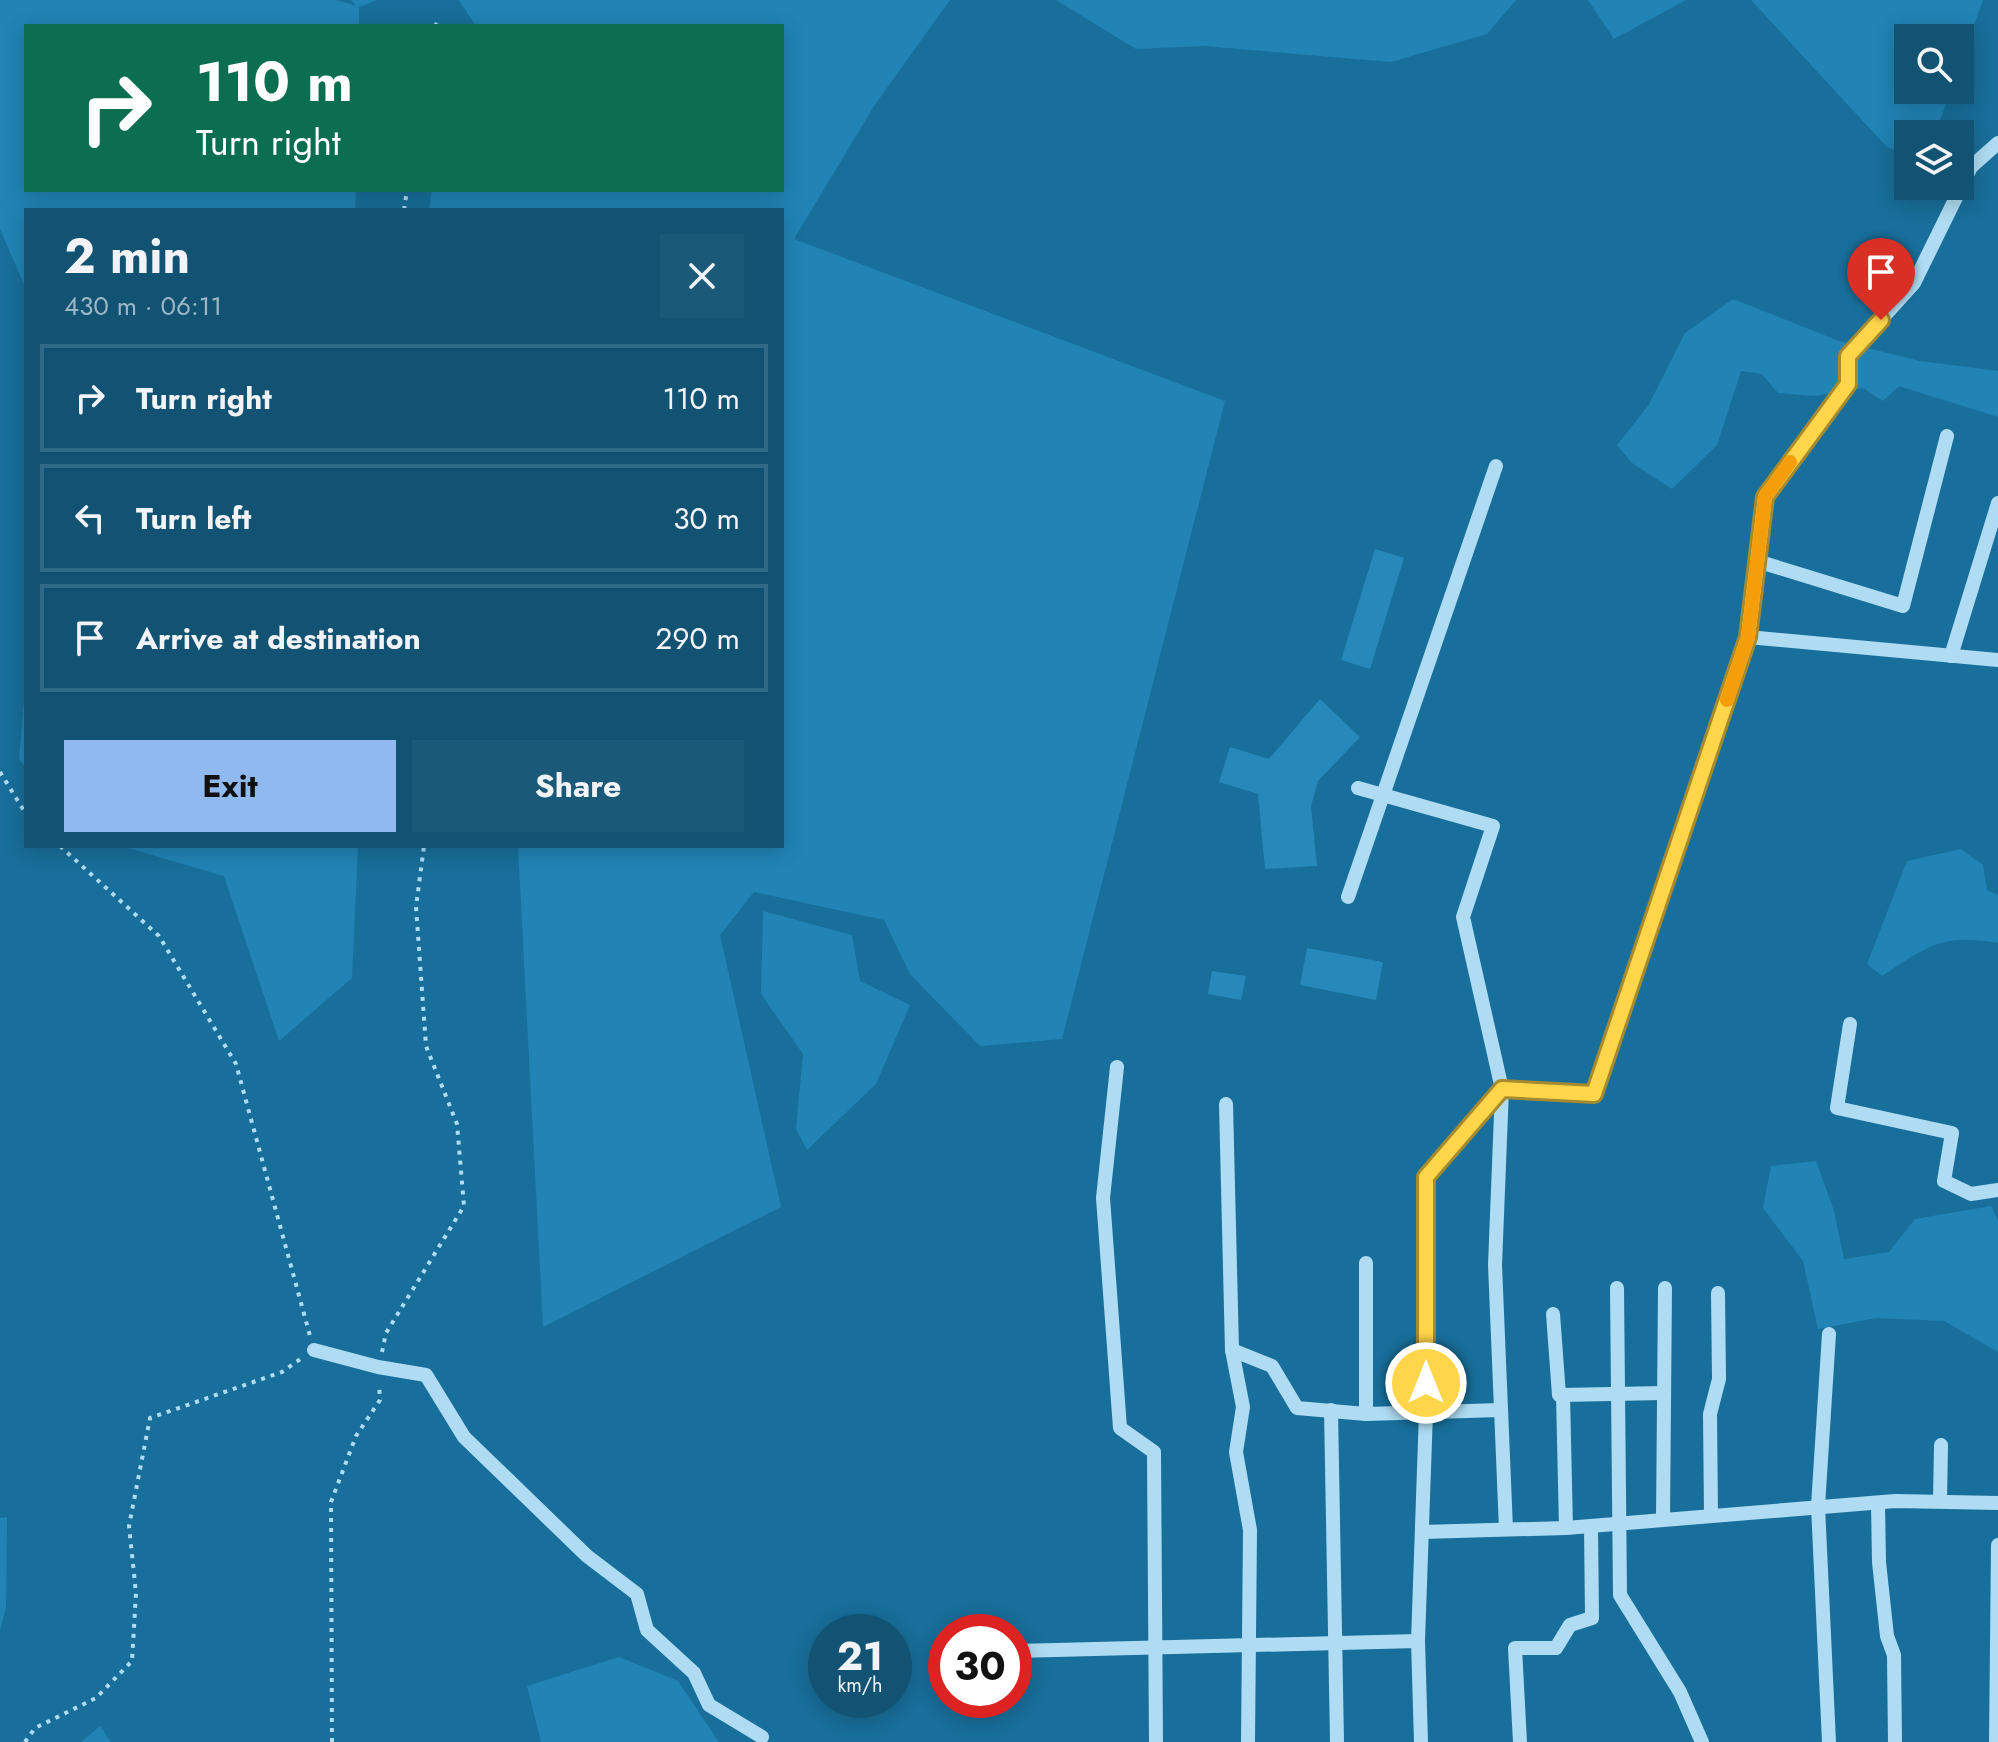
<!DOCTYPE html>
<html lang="en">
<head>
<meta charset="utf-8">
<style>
	:root { --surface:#125374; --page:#1b5979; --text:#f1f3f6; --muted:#9cb6c5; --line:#316986; --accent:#90b9f0 }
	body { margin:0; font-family:Jost,sans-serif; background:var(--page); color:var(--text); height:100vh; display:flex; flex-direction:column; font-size:30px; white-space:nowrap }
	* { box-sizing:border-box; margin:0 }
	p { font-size:26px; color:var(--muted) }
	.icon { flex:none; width:44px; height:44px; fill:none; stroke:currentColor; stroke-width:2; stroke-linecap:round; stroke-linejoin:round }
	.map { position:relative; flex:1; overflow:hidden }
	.drawer { position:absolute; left:24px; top:208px; width:760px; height:640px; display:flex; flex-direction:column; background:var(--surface); border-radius:0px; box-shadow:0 4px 20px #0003 }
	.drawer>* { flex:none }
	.hud { position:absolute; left:24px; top:24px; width:760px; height:168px; border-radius:0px; box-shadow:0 4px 20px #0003; background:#0b6e4f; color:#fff; overflow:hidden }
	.fabs { position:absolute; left:1894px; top:24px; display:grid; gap:16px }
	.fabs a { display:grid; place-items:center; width:80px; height:80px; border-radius:0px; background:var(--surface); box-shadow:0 4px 20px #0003; font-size:40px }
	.speed { position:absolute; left:808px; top:1614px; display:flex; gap:16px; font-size:40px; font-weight:700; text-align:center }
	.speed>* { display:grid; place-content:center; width:104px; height:104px; border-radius:50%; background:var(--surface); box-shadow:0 4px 20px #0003; line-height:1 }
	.speed small { font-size:20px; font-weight:400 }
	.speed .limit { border:12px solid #d22; background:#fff; color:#111 }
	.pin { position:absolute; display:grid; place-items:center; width:68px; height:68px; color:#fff; margin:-82px -34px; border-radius:50% 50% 50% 0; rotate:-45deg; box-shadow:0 0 8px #0007 }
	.pin .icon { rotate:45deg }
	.me { position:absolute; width:88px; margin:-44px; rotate:0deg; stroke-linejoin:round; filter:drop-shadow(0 0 6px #0008) }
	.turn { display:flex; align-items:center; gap:28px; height:168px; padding:0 40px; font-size:36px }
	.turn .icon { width:104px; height:104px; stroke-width:2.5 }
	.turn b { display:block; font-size:56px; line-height:68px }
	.round { display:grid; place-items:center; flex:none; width:84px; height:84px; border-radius:0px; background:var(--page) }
	.summary { display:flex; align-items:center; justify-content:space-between; height:136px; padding:0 40px }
	h1 { font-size:48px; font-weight:700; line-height:60px }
	.cta { display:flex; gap:16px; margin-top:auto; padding:16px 40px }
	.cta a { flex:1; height:92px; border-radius:0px; background:var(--accent); color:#111; font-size:32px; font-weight:700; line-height:92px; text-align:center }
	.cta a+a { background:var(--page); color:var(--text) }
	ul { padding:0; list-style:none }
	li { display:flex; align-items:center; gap:24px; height:108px; margin:0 16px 12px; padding:0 24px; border:4px solid var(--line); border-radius:0px }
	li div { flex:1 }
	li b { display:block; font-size:30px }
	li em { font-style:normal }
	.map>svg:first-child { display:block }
</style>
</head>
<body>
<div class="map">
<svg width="1998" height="1742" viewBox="0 0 1998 1742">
	<rect width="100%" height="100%" fill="#186f9b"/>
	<g fill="#2184b5">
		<path d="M0,0H336L356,6L351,0H377L359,7V26H26V190H356L355,210H26V289L0,229Z"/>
		<path d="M459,0H950L874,106L794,239L1225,401L1062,1039L980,1046L910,974L884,920L754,892L720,935L781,1207L543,1327L518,846H782V210H429L432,190H782V26H476Z"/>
		<path d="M1056,0H1516L1487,34L1391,62L1204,46L1136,49Z"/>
		<path d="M1588,0H1686L1614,39Z"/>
		<path d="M1751,0H1983L1960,64V38H1908V90H1951L1935,134H1908V155L1887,147Z"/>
		<path d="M1733,299L1839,341L1920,361L1998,371V417L1899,386L1883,401L1863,388L1814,396L1778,393L1762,374L1741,371L1717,445L1672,489L1632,463L1617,445L1648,406L1685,333Z"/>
		<path d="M26,676V768L19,759Z"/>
		<path d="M121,846H358L352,978L279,1041L224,876Z"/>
		<path d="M1961,849L1983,865L1987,890L1998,895V943C1942,933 1928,946 1882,976L1867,964L1907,861Z"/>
		<path d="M763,911L852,935L860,981L910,1005L876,1084L807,1150L796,1129L803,1054L761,994Z"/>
		<path d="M1816,1161L1834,1211L1844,1259L1889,1252L1915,1219L1991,1206L1998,1220V1352L1944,1321L1876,1318L1818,1329L1803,1261L1763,1208L1771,1166Z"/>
		<path d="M7,1517L6,1607L0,1630V1518Z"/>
		<path d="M619,1657L678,1681L719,1742H541L527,1686Z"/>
		<path d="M100,1726L111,1742H81Z"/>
	</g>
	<g fill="#2789b9">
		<path d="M1375,549L1404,558L1370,669L1341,660Z"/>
		<path d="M1320,699L1360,737L1318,781L1311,806L1317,866L1265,869L1258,794L1219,782L1230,747L1269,759Z"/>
		<path d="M1307,948L1383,962L1376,1000L1300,985Z"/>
		<path d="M1212,971L1246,976L1241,1000L1208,994Z"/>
	</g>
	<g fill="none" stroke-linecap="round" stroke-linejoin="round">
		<g stroke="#afdcf2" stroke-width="4" stroke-dasharray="4 6" stroke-linecap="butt">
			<path d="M435,26L437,23"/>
			<path d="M404,210L407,190"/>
			<path d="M0,772L26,814"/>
			<path d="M60,846L159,936L236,1064L310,1336"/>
			<path d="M382,1352L386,1333L464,1206L457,1124L426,1046L416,907L424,846"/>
			<path d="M25,1742L35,1728L96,1698L132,1661L136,1593L129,1526L150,1418L282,1372L302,1358"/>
			<path d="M332,1742L331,1502L356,1436L380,1400L379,1384"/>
		</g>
		<g stroke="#afdcf2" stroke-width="14">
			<path d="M1757,561L1903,606L1947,436"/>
			<path d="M1748,637L1765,497L1848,384V356L1914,283L1971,167L1998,143"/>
			<path d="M1951,656L1998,503"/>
			<path d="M1358,788L1493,826L1463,917L1502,1089L1594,1094L1748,637L1998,660"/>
			<path d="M1348,897L1496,466"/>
			<path d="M1850,1024L1837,1108L1952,1133L1944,1181L1971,1194L1998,1190"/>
			<path d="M1117,1067L1103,1198L1120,1428L1154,1452L1156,1742"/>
			<path d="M1502,1089L1495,1265L1506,1529"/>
			<path d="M1226,1104L1232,1350L1272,1366L1297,1408L1366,1414"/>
			<path d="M1366,1263V1414L1501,1410"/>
			<path d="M1617,1288L1620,1595L1680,1692L1702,1742"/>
			<path d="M1553,1314L1559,1395L1664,1393"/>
			<path d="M1829,1334L1818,1506L1829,1742"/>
			<path d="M314,1350L378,1367L426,1375L464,1437L587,1556L637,1594L647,1630L694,1673L709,1705L762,1737"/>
			<path d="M1232,1350L1243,1407L1236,1452L1250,1530L1248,1742"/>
			<path d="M1563,1395L1566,1528"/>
			<path d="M1331,1410L1337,1742"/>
			<path d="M1940,1501L1941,1445"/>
			<path d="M1878,1503L1879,1562L1887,1636L1894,1655L1895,1742"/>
			<path d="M1711,1515L1710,1414L1719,1379L1718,1293"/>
			<path d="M1663,1519L1665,1288"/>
			<path d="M1422,1532L1566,1528L1895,1501L1998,1503"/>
			<path d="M1418,1641L1426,1412V1177L1502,1089"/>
			<path d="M1014,1651L1418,1641L1421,1742"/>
			<path d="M1520,1742L1515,1648H1556L1570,1625L1592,1618L1591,1526"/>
			<path d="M1996,1742L1998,1545"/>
		</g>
	</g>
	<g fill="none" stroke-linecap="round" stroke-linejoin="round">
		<g stroke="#a68a30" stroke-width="20">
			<path id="route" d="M1426,1383V1177L1502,1089L1594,1094L1748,637L1765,497L1848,384V356L1881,320"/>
		</g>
		<use href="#route" stroke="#ffd54a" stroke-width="14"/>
		<path stroke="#f59e0b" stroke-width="14" d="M1727,700L1748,637L1765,497L1790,462"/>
	</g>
</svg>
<div class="fabs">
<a><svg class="icon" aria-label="search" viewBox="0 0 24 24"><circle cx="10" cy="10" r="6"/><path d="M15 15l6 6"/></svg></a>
<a><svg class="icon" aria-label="layers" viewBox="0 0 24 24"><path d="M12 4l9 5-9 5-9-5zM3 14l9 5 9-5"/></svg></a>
</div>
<div class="speed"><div>21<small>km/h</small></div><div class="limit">30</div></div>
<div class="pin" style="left:1881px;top:320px;background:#d93025"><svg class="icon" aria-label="arrive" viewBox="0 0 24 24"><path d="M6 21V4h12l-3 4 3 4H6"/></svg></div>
<svg class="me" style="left:1426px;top:1383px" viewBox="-20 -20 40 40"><circle r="17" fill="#ffd54a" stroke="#fff" stroke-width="3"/><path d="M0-11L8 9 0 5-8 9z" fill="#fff"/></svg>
<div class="hud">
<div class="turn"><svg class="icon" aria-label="right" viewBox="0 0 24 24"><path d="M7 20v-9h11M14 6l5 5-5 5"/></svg><div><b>110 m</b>Turn right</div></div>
</div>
<section class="drawer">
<div class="summary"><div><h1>2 min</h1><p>430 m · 06:11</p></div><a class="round"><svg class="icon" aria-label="close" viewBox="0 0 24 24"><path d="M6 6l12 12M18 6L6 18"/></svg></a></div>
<ul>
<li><svg class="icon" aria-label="right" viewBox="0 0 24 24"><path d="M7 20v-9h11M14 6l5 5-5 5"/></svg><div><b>Turn right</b></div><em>110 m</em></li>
<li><svg class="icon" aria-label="left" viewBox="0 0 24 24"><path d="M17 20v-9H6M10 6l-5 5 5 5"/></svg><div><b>Turn left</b></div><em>30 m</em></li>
<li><svg class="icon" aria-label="arrive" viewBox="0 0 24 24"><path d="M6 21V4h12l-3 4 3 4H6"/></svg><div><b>Arrive at destination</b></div><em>290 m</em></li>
</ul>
<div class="cta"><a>Exit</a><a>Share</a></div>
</section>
</div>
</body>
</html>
